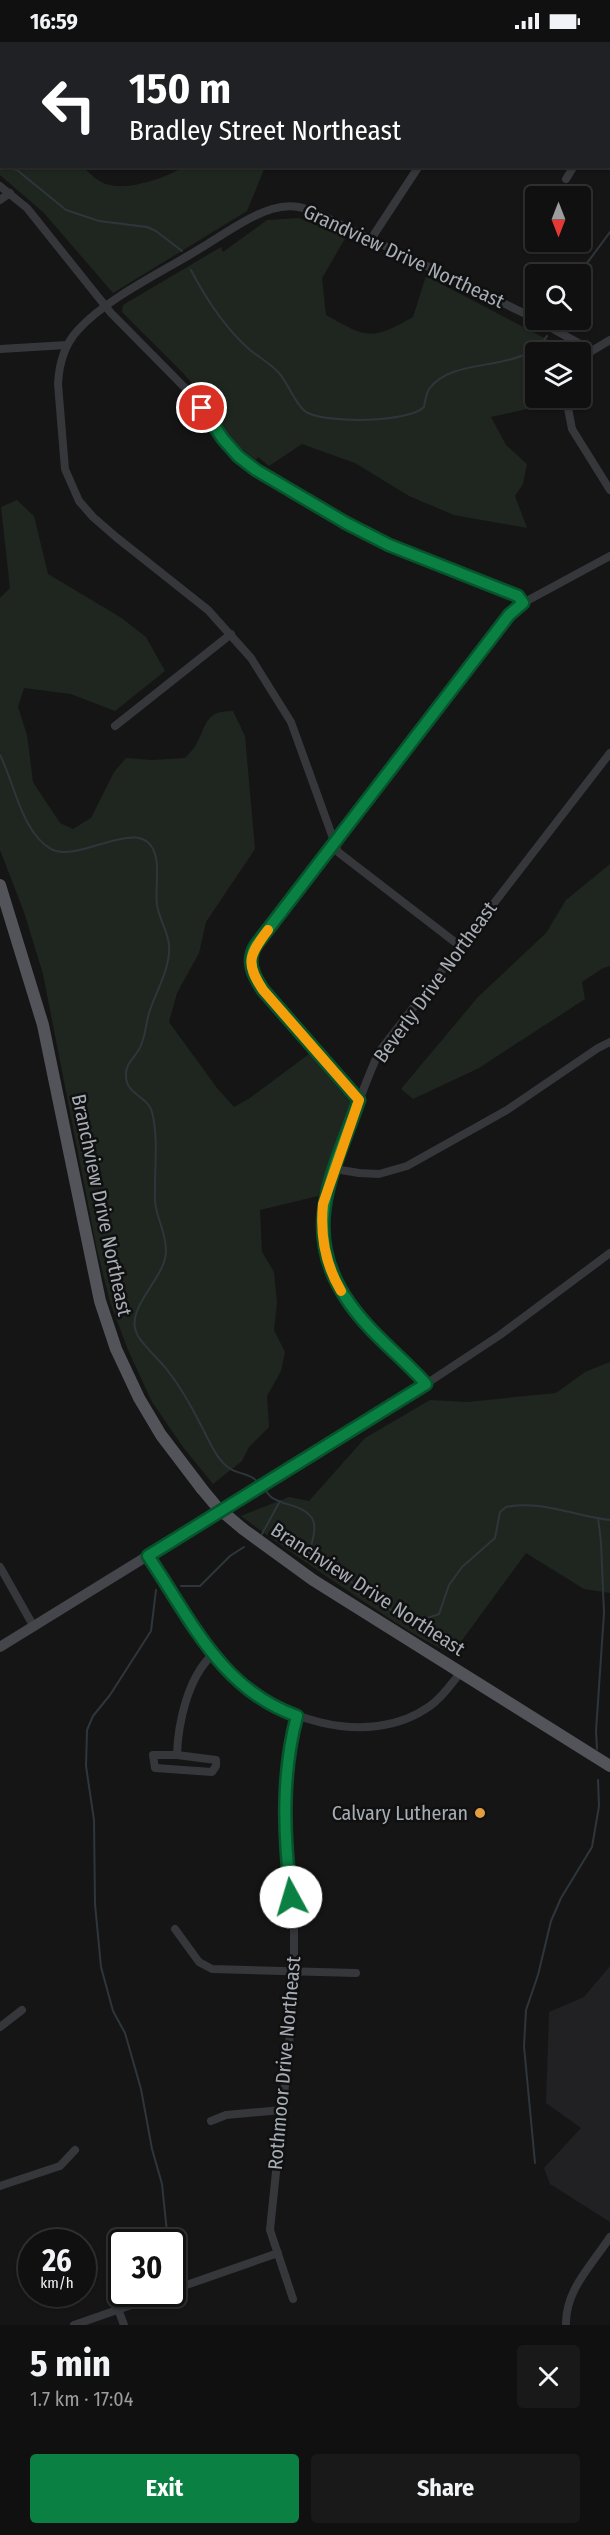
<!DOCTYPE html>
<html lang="en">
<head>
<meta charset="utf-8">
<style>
	:root { --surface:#101010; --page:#191919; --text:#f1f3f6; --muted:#9c9d9f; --line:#303030; --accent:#0b8043 }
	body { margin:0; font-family:"Fira Sans Condensed",sans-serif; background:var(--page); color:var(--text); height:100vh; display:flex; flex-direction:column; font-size:22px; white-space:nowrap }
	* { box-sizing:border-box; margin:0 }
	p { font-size:20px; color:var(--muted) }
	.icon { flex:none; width:33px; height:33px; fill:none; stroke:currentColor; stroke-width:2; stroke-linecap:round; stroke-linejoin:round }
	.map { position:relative; height:2283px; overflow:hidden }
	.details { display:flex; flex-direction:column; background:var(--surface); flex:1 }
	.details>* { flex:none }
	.hud { position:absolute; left:0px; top:0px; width:610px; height:126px; box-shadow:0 2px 4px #0004,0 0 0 2px var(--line); background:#202124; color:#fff; overflow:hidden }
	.needle { width:39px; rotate:180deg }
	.fabs { position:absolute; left:525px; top:144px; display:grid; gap:12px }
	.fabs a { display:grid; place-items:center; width:66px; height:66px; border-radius:6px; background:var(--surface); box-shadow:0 2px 4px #0004,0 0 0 2px var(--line); font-size:30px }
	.speed { position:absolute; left:18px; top:2187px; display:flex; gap:12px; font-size:30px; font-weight:700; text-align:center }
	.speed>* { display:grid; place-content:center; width:78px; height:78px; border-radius:50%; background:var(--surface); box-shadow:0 2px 4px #0004,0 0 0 2px var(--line); line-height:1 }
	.speed small { font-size:15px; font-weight:400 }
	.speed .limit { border:3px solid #111; border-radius:9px; background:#fff; color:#111 }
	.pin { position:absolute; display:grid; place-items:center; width:51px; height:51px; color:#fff; margin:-26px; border:3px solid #fff; border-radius:50%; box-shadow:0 2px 6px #0007 }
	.me { position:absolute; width:66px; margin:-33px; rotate:354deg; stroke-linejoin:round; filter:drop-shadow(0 0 4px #0008) }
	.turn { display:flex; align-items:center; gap:21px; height:126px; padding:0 30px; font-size:27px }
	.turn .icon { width:78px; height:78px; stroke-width:2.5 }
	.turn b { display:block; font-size:42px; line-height:51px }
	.round { display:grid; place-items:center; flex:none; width:63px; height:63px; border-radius:6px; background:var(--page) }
	.headline { display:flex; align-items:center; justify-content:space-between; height:102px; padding:0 30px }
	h1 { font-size:36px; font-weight:700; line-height:45px }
	.primary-button { display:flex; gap:12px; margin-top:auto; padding:12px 30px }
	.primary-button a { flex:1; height:69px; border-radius:6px; background:var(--accent); color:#fff; font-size:24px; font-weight:700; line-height:69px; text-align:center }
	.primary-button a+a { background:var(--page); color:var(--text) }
	.status { display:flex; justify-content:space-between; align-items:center; height:42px; padding:0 30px; background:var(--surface); direction:ltr }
	.status svg { height:16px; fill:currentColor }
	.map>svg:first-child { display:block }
</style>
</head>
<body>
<div class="status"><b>16:59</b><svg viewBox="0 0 49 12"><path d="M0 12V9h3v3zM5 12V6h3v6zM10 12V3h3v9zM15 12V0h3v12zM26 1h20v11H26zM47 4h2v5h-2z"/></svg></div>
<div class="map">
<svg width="610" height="2283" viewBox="0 0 610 2283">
	<rect width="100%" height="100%" fill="#151516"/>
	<path fill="#212123" d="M610,1924V2180L550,2142L544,2126L581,2086L546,2061L549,1970L584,1955Z"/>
	<g fill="#1f261f">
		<path d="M36,0H127L130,1H36Z"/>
		<path d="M211,0H374L373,2Z"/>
		<path d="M0,49L2,124L83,125C91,132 98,141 110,143C130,148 166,136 183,125H265L247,169L113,251L44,171L0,133Z"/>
		<path d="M299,176L346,195L322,236L326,273C367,296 371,299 413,275L426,234L567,308L566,310H536V356H551L549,362L491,375L506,403L527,422L523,442L515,454L527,486L454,473L409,454L355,421L302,402L269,424L258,415L256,418L237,403L221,382L211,363L183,331L122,270L123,263L221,205L223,210L267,178Z"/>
		<path d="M17,458L34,474L48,532L120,575L146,595L165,629L115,669L71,652L24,646L18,665L27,693L33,740L60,781L73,787L91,776L114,730L126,716L152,718L185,716C189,711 194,707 197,701C207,682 205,669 233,669L245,694L255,807L206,880L199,911L177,951L169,980L217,1046L234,1065L250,1056L309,1012L352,1062L318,1154L260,1168L262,1210L274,1230L277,1261L274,1288L285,1310L281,1329L267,1354L269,1385L249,1405L242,1419L213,1442L183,1405L152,1360L128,1308L110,1260L97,1208L43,932L24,870L0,808V556L10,546L1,465Z"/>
		<path d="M610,822V924L603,926L582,940L585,957L479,1026L413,1057L401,1047L478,955L546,891L566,858Z"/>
		<path d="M610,1320V1551L584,1547L526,1511L452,1612C417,1596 386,1574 354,1553C316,1527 278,1502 241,1474L289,1455L309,1459L365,1396L430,1358L467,1360L556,1351L585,1330Z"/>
	</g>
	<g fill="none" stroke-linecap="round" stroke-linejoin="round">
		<g stroke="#2e363b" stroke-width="2">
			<path d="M0,125L17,128L66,168L99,179L147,185L156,189L182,209"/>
			<path d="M191,228C206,257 225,286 250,308C260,316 271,322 279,331C288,341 297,366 308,371C328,381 408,381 424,365C425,360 426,352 429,347C455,312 522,333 547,294"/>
			<path d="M579,232L610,190"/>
			<path d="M557,280L558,278"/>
			<path d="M0,713C14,740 22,791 51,807C81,823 146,767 156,816C159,832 155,848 157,863C159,877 168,889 169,903C171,924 157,948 150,968C146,979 146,992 141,1003C137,1015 125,1020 126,1034C126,1053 148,1054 152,1070C159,1097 154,1131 155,1159C156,1176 166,1189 166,1209C166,1237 122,1267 138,1294C146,1307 159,1317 168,1329C185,1351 198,1377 210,1401C215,1410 220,1420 229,1426C236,1431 245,1431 253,1436C260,1441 265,1449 271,1455C283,1464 302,1462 312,1476C318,1486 311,1502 309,1512L330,1529L345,1535L386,1566L419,1579L439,1572L449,1543L462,1525L495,1496L500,1470L506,1465C540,1458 576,1474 610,1478"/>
			<path d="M262,1492L280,1459"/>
			<path d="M181,1544H200L230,1514L244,1505"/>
			<path d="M156,1548L151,1589L110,1653L93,1674L87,1688L86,1724L94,1778L95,1862L101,1925L113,1969L125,1991L141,2047L152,2107L162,2142L168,2200"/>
			<path d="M597,1707L596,1689L604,1571L601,1500L598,1476"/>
			<path d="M535,2121L524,2004L526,1968L538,1933L551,1879L561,1856L592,1805L599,1764L598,1738"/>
		</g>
		<g stroke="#36373b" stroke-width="8">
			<path d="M170,0L171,2"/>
			<path d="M563,0L565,2"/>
			<path d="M381,2L382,0"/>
			<path d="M498,2L499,0"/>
			<path d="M609,102L610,105"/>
			<path d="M566,137L574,124"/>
			<path d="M0,144L27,166L111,271L194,355L223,397L238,414L256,428L346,481L389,503L518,554L523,561"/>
			<path d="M0,158L10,151"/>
			<path d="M371,197L419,124"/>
			<path d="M537,278L591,308"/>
			<path d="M0,307L67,303"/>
			<path d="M580,316L610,298"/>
			<path d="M566,356L572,387L610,448"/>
			<path d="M115,684L231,592"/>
			<path d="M460,904L338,810L291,680L251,616L208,568L116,495L93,475L79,459L65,427L58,342C59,322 64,303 78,288C106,257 160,231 196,209C220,195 246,175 272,167C289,162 301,164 317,171L536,277"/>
			<path d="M359,1058L263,948L251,926L253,908L509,573L523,561L610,514"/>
			<path d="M335,1127L359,1131L379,1132L407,1124L507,1068L598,1006L610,1000"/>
			<path d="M426,1342C402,1315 372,1292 351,1263C305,1202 323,1160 346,1095C356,1067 366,1038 379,1010L610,711"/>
			<path d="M251,1450L426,1342L500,1293L610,1211"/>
			<path d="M148,1514C172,1549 193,1593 222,1624C270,1676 367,1709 430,1664C443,1655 451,1642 461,1630"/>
			<path d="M0,1525L34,1585"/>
			<path d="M153,1713H177L216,1718V1724L212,1730L155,1726Z"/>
			<path d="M177,1713C178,1680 188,1636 212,1613"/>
			<path d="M175,1887L199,1920L212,1927L356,1931"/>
			<path d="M0,1985L22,1968"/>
			<path d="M211,2079L226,2073L282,2068"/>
			<path d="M0,2144L60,2124L75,2108"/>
			<path d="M172,2248L278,2211"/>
			<path d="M293,2257L270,2188L289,2004L294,1930V1878L285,1778L291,1698L297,1674"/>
			<path d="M118,2267L124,2283"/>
			<path d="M74,2283L163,2252"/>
			<path d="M566,2283C565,2248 592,2223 610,2195"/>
		</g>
		<path stroke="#44464b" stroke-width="10" d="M0,1605L251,1450"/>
		<g stroke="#52545a" stroke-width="12">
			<path d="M0,843L43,983L100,1259L116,1307L139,1356L161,1393L202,1447"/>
			<path d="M243,1487L313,1538L610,1724"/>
		</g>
		<path stroke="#52545a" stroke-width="12" d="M202,1447L217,1465L243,1487"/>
	</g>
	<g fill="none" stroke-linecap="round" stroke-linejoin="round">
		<g stroke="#07532c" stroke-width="15">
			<path id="route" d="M202,366L223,397L238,414L256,428L346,481L389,503L518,554L523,561L509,573L256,903C246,919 253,933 263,948L359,1058C333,1132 298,1190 350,1262C371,1292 402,1315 426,1342L148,1514C191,1577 220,1647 297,1674C281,1733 284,1795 291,1855"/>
		</g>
		<use href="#route" stroke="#0b8043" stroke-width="10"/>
		<path stroke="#f59e0b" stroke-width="10" d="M268,888C249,913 245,921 263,948L359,1058L323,1162C320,1192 325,1222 341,1249"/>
	</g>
	<circle fill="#e39e40" stroke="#101011" stroke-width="2" cx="480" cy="1771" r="6"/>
	<g text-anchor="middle" stroke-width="5" stroke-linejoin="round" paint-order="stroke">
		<g font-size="20" fill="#a7adb5" stroke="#101011">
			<text transform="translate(404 214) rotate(25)" y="7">Grandview Drive Northeast</text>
			<text transform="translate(435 940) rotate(-54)" y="7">Beverly Drive Northeast</text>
			<text transform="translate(102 1163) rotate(78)" y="7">Branchview Drive Northeast</text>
			<text transform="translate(368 1547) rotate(33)" y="7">Branchview Drive Northeast</text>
			<text transform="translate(284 2021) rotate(-85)" y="7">Rothmoor Drive Northeast</text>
		</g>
		<g font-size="20" fill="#a7adb5" stroke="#101011" text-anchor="end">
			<text x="468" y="1778">Calvary Lutheran</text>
		</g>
	</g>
</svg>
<div class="fabs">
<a><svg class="needle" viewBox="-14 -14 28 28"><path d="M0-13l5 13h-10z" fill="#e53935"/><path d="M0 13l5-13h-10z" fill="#9c9d9f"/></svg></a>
<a><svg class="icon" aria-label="search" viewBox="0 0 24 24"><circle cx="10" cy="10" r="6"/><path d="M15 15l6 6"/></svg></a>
<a><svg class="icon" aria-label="layers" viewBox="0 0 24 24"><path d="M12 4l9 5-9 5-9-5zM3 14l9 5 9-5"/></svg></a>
</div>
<div class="speed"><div>26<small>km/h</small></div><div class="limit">30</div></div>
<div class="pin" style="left:202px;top:366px;background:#d93025"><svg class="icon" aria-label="arrive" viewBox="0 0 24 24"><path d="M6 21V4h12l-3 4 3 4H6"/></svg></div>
<svg class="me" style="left:291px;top:1855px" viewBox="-20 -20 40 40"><circle r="19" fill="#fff"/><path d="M0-13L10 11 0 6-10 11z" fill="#0b8043"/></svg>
<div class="hud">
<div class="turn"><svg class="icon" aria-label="left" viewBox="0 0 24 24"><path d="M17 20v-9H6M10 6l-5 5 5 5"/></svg><div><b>150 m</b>Bradley Street Northeast</div></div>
</div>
</div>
<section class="details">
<div class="headline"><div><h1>5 min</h1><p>1.7 km · 17:04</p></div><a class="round"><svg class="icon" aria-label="close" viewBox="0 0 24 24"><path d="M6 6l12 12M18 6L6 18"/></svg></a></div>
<div class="primary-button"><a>Exit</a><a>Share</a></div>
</section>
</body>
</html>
